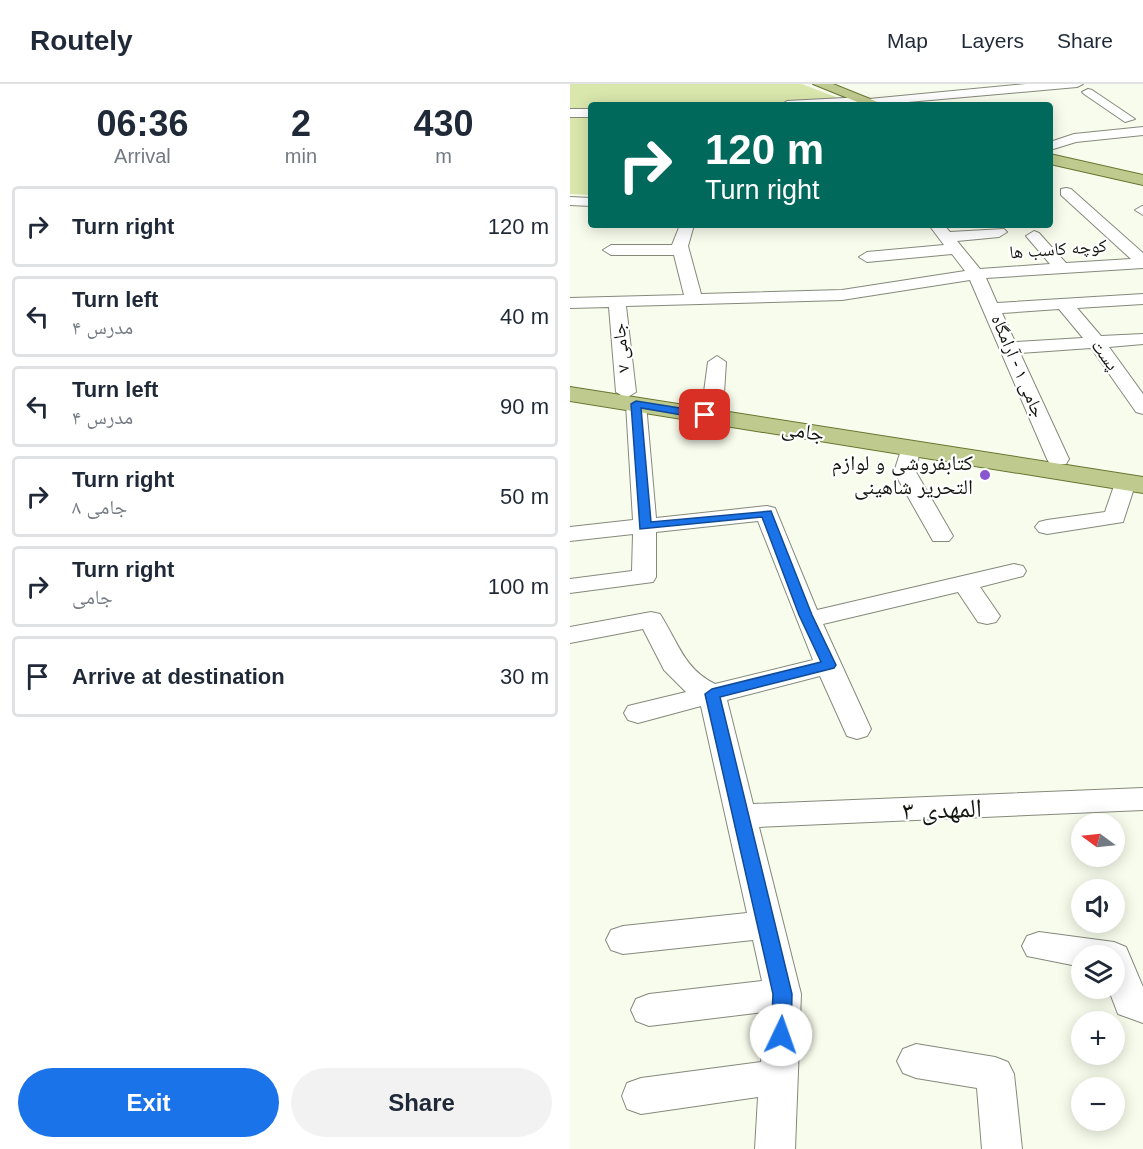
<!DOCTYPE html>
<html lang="en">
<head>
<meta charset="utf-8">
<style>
	:root { --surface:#fff; --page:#f2f2f3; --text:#1f2937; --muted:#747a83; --line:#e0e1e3; --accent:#1a73e8 }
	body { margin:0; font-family:Arial,"Noto Naskh Arabic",sans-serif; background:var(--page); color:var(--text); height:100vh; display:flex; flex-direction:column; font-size:22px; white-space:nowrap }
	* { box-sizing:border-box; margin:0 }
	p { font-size:20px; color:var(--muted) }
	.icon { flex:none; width:33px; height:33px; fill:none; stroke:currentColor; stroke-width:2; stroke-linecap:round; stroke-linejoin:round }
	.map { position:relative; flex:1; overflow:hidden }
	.sheet { display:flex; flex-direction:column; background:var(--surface); width:570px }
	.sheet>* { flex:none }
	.guide { position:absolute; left:18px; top:18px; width:465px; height:126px; border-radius:6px; box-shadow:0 3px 15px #0003; background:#00695c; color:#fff; overflow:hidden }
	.needle { width:39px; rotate:285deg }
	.fabs { position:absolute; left:501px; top:729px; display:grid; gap:12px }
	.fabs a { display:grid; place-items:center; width:54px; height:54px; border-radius:50%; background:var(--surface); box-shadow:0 3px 15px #0003; font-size:30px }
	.pin { position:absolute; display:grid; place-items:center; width:51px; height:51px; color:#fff; margin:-26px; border-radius:12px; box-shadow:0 3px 9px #0006 }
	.me { position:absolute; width:66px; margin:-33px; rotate:3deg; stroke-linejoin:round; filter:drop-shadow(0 0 4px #0008) }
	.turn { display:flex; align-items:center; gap:21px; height:126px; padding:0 18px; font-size:27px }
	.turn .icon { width:78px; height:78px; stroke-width:2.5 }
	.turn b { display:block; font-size:42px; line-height:51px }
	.eta { display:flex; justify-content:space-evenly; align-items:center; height:102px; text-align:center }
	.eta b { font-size:36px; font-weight:800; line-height:42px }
	.button { display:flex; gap:12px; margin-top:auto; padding:12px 18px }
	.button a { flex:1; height:69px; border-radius:36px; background:var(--accent); color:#fff; font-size:24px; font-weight:800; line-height:69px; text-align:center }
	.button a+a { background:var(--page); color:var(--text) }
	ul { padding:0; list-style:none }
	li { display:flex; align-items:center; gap:18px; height:81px; margin:0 12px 9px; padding:0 6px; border:3px solid var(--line); border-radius:6px }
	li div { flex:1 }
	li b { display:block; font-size:22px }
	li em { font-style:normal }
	header { display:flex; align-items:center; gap:36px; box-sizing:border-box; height:84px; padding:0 30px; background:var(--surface); border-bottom:2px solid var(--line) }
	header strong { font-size:28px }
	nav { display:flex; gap:33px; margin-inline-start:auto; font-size:21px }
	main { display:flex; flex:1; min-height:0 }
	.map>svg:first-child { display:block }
</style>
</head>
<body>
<header>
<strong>Routely</strong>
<nav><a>Map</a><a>Layers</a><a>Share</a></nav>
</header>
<main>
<section class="sheet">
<div class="eta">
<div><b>06:36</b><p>Arrival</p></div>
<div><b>2</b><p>min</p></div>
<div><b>430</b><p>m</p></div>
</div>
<ul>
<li><svg class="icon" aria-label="right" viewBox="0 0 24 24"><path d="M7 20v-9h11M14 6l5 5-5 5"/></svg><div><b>Turn right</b></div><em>120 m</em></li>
<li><svg class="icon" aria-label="left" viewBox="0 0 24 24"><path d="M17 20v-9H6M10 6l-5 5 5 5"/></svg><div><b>Turn left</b><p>مدرس ۴</p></div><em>40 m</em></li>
<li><svg class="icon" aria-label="left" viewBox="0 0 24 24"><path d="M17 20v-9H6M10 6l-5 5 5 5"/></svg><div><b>Turn left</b><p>مدرس ۴</p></div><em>90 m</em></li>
<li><svg class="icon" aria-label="right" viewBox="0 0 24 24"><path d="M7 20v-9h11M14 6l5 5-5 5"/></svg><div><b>Turn right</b><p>جامی ۸</p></div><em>50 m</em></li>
<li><svg class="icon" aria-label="right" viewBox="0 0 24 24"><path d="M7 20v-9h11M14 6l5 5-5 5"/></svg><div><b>Turn right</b><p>جامی</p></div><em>100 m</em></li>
<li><svg class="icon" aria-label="arrive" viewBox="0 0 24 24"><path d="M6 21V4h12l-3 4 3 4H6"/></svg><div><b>Arrive at destination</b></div><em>30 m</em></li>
</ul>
<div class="button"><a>Exit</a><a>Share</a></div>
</section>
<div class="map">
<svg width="573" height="1065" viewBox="0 0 573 1065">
	<rect width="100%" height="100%" fill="#f8fcec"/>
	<path fill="#d9e7ad" d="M0,0H232L276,17L204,21H21V111L0,110Z"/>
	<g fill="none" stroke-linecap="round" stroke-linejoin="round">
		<g stroke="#85897b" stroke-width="2">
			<g id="minor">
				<path d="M456,0H513L507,3L304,21H211L217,17L294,13L299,15Z"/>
				<path d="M518,5L522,6L565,35L555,38L514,10L512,8Z"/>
				<rect x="0" y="25" width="21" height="8"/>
				<path d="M573,43V51L506,58L480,66V58L504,50Z"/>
				<path d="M496,104L501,105L573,169V184L416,194L427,219L573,210V220L507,224L531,252L573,250V260L539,263L573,310V330L566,328L521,264L450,269L499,375L496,380H480L477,375L400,196L272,216L56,222L66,308L56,314L46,308L39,223L0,224V214L114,211L104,171H41L33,166L41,161H102L110,141H124L118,162L131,210L272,206L395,187L382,170L297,178L289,173L297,168L374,161L359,141H374L380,148L434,145L437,148L429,153L387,157L410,185L480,180L456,152L464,147L469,149L496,179L561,175L491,111V105ZM489,225L513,254L445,258L432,229Z"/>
				<path d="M0,113L21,114V122L0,121Z"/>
				<path d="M572,122H573V131L565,126Z"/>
				<path d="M147,272L156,278L154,309L141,324H127L124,320L134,308L138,278Z"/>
				<path d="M66,314L73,316L76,320L86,434L197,422L205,424L247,526L444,480L453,482L456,487L453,492L410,503L430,532L426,538L417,540L408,538L388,508L253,540L301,645L297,652L287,655L277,652L250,592L157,616L183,720L573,704V726L189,743L231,910L225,1065H185L188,1013L71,1030L57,1025L52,1012L57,999L71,994L191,978L194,928L79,942L66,937L61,926L66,915L79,910L192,897L183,856L53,870L41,866L36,856L41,846L53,842L177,829L131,622L68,639L58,636L54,629L58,622L116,608L94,586L73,545L0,559V543L81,528L90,530C108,558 114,585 145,600L243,576L188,437L86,448V493L83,498L0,509V495L62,487L63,450L0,457V443L63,436L56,320L59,316Z"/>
				<path d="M340,358L347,360L350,364L346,388L383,452L379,457H363L324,388L333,360Z"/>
				<path d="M555,391L563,393L566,398L553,438L477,450L469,448L465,443L469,438L477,436L535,428L547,393Z"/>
				<path d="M469,848L544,858L556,863L573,903V939L548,930L538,904H544V872H512V883L457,872L452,862L457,852Z"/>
				<path d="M346,960L425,973L438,978L444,990L452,1065H412L407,1004L346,994L333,989L327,977L333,965Z"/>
			</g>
		</g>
		<g stroke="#677530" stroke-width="2">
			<g id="major">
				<path d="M243,0H263L315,21H295Z"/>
				<path d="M480,70L573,91V101L480,80Z"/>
				<path d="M0,303L573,393V409L0,317Z"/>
			</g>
		</g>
		<use href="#minor" fill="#fff" fill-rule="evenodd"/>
		<use href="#major" fill="#bfcb8e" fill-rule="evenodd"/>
	</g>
	<path fill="#1a73e8" stroke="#114b97" stroke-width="1.5" d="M66,317L135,328L140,331L135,335L71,324L81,438L201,427L242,531L266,581L264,584L150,613L222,910L221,951L218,958L211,960L204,958L201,951L203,910L135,610L142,605L251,578L229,531L192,433L70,445L61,320Z"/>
	<circle fill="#8857d0" stroke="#fff" stroke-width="2" cx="415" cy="391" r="6"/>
	<g text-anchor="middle" stroke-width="4.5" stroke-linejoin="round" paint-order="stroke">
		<g font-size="18" fill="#12140e" stroke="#fff">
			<text transform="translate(488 165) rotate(-4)" y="6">کوچه کاسب ها</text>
			<text transform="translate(51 264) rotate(-96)" y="6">جامی ۷</text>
			<text transform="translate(535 271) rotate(54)" y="6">پست</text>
			<text transform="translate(448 282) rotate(67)" y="6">جامی ۱ - آرامگاه</text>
		</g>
		<g font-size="21" fill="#12140e" stroke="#fff">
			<text transform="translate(233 347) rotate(9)" y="7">جامی</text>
		</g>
		<g font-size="21" fill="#12140e" stroke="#fff" text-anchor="end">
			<text x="403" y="386">کتابفروشی و لوازم<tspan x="403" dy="24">التحریر شاهینی</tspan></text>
		</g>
		<g font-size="26" fill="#12140e" stroke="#fff">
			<text transform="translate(372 725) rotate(-2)" y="9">المهدی ۳</text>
		</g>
	</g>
</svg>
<div class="fabs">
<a><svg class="needle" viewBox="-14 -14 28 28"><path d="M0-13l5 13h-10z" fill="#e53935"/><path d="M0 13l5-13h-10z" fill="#747a83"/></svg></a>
<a><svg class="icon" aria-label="sound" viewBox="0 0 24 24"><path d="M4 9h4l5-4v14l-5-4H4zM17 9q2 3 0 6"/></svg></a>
<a><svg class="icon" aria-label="layers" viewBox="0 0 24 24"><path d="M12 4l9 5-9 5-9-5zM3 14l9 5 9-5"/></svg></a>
<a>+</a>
<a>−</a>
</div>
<div class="pin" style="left:135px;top:331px;background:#d93025"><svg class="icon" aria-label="arrive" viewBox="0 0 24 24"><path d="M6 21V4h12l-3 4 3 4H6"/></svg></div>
<svg class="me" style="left:211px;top:951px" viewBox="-20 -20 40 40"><circle r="19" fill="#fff"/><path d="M0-13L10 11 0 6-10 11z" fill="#1a73e8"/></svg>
<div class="guide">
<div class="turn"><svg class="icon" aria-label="right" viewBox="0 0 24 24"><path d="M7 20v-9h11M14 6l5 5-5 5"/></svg><div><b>120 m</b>Turn right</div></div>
</div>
</div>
</main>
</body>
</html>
